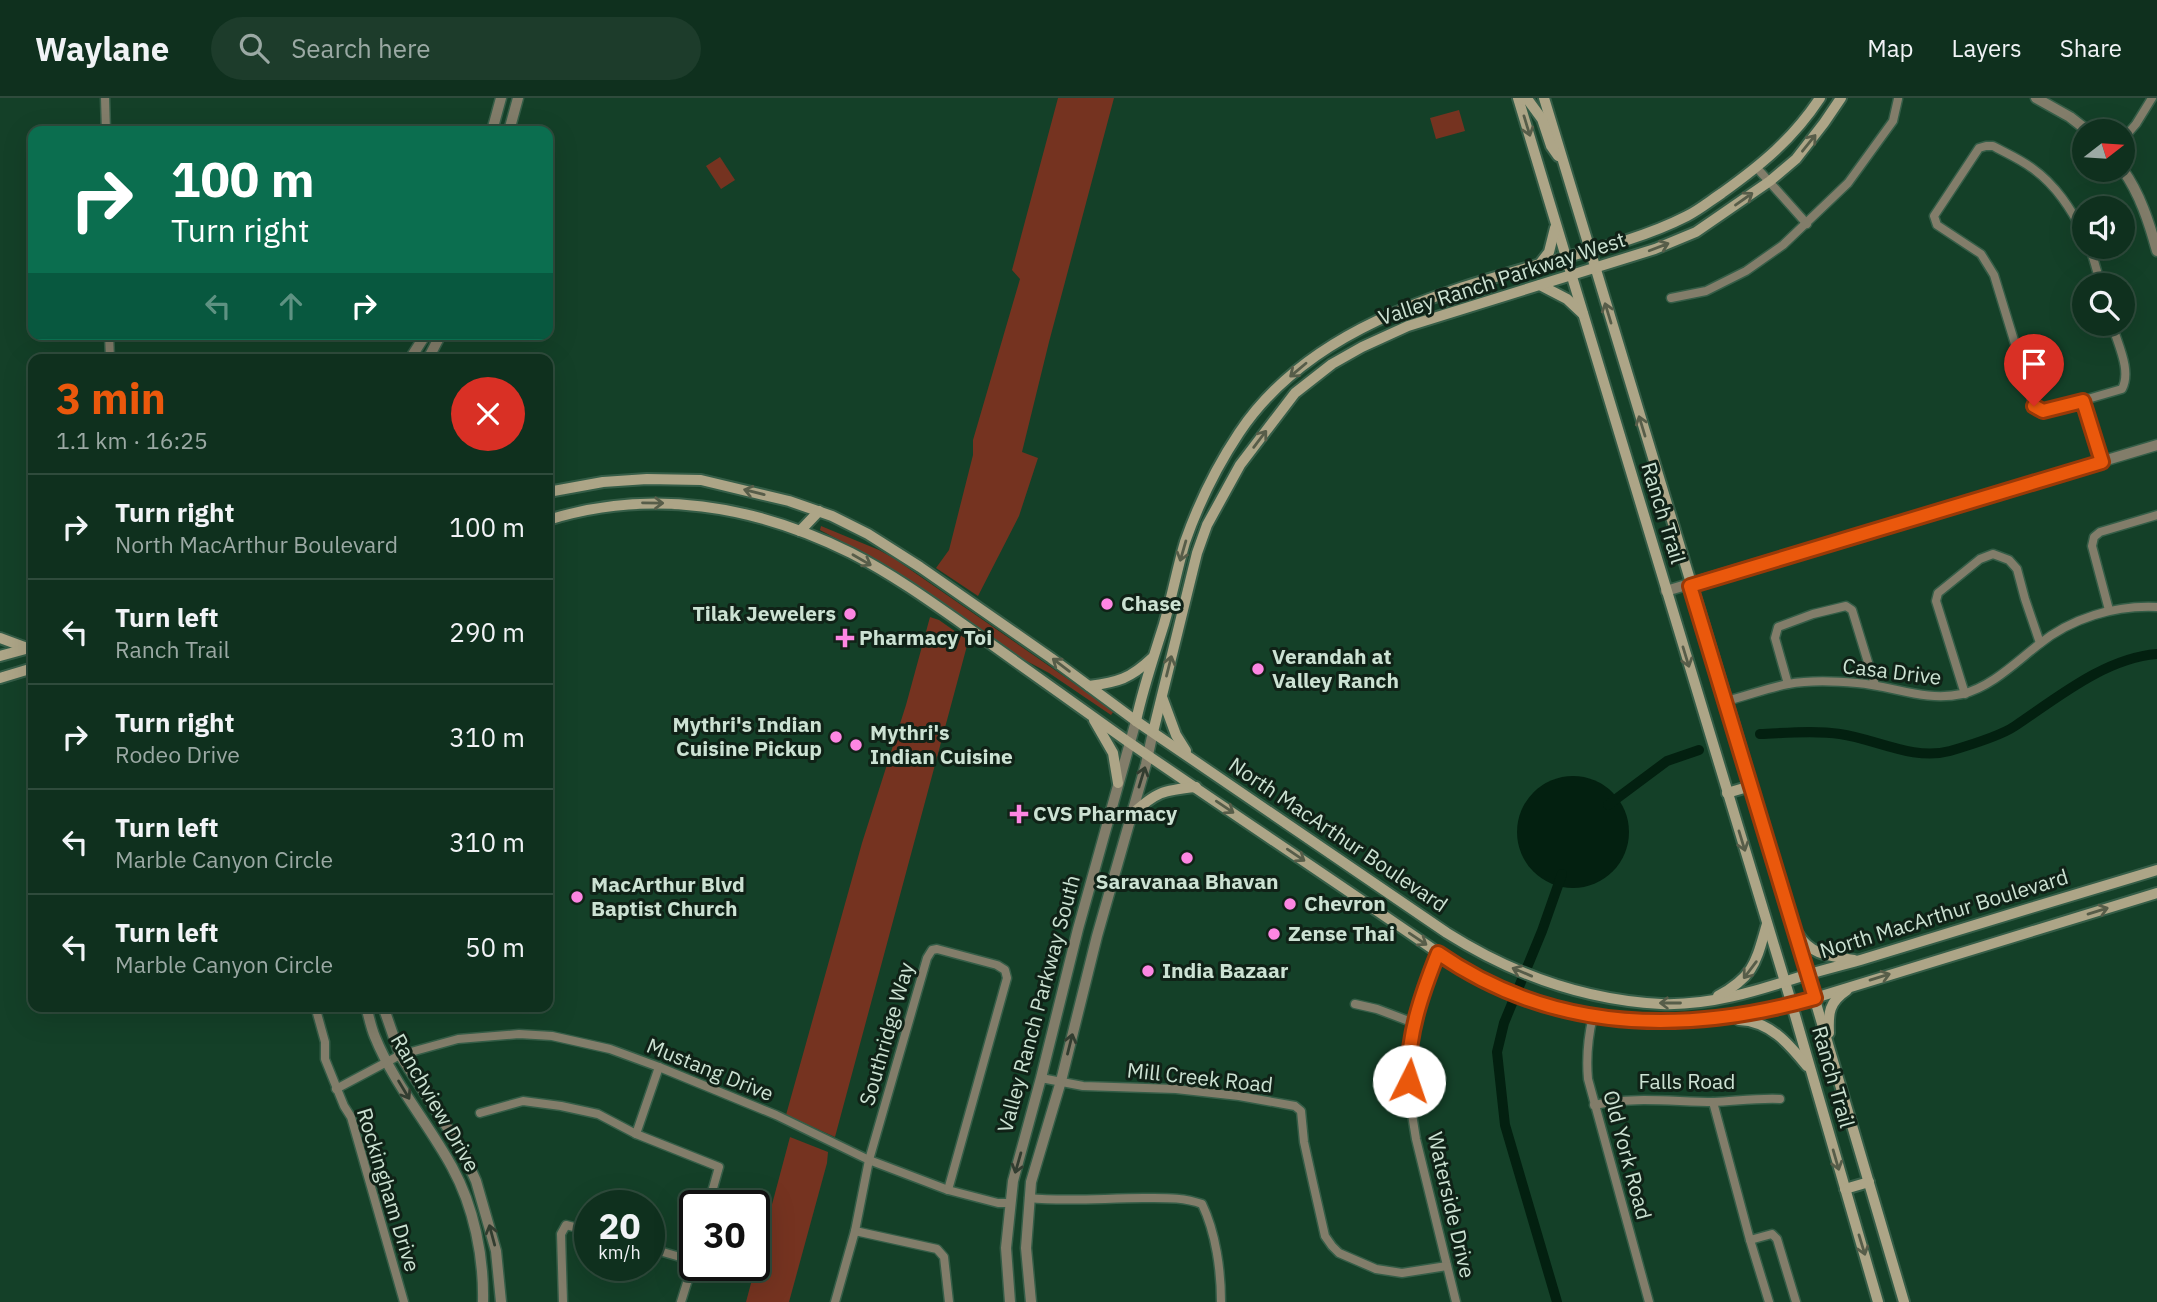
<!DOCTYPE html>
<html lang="en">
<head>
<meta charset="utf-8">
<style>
	:root { --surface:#0f301e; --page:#1d3c2b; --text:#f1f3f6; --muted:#9ba9a4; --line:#2f4b3c; --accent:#ea580c }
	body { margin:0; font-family:"IBM Plex Sans",sans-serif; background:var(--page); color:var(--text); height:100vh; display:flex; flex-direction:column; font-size:26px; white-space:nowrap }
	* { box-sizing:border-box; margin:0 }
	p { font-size:23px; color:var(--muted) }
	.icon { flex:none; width:38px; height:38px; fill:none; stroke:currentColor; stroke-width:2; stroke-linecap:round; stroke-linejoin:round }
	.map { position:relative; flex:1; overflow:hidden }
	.drawer { position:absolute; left:28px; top:256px; width:525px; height:658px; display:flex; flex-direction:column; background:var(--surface); border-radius:14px; box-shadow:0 7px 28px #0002,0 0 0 2px var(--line) }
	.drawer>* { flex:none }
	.hud { position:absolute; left:28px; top:28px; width:525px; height:214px; border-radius:14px; box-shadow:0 7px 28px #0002,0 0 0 2px var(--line); background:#0b6e4f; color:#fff; overflow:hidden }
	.needle { width:46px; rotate:73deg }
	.tools { position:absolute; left:2072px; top:21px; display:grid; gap:14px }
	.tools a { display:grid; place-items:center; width:63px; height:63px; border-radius:50%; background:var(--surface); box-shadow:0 7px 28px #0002,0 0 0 2px var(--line); font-size:35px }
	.speed { position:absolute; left:574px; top:1092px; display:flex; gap:14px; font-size:35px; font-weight:700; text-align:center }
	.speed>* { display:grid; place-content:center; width:91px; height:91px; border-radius:50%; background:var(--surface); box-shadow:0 7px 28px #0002,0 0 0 2px var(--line); line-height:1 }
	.speed small { font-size:18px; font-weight:400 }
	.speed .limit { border:4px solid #111; border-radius:10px; background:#fff; color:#111 }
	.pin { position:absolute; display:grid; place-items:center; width:60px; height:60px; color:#fff; margin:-72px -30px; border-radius:50% 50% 50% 0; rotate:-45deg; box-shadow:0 0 7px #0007 }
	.pin .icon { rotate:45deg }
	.me { position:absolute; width:77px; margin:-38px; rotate:4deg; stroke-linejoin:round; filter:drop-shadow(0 0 5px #0008) }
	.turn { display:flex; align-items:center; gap:24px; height:147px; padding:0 28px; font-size:32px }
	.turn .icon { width:91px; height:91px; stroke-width:2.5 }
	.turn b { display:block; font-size:49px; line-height:60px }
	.lanes { display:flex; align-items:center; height:66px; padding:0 28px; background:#0003; justify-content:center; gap:35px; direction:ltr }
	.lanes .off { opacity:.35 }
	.round { display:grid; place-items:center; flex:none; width:74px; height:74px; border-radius:37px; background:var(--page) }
	.headline { display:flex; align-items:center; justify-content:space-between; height:119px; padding:0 28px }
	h1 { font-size:42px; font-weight:700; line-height:52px; color:var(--accent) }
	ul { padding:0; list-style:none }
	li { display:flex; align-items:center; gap:21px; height:105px; padding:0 28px; border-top:2px solid var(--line) }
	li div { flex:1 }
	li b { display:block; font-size:26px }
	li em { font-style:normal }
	header { display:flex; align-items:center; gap:42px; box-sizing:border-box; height:98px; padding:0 35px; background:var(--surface); border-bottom:2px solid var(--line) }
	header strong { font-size:33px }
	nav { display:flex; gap:38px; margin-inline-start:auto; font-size:24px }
	.search { width:490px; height:63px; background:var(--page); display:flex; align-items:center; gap:18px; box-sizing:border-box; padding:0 24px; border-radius:38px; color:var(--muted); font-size:26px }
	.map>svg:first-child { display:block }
</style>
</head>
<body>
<header>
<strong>Waylane</strong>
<div class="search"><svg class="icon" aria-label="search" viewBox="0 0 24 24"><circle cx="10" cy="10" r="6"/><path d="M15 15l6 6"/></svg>Search here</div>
<nav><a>Map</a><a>Layers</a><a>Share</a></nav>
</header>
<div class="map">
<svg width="2157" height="1204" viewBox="0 0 2157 1204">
	<rect width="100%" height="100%" fill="#144028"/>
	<g fill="#753320">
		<path d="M1058,0H1114L1049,244L1022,354L1038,360L1019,418L978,498L936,470L949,452L973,357V342L1020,181L1012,172Z"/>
		<path d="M1459,12L1465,33L1436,41L1430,20Z"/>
		<path d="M720,59L735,82L721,91L706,68Z"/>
		<path d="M821,428L879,452L895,461L1114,613L1111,617L1049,575L1019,559L879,463L820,432Z"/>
		<path d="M930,519L939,522L966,541L968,544L835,1039L786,1017L862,745L906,607Z"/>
		<path d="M790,1039L828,1054L827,1065L789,1204H746Z"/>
	</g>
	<circle fill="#032010" cx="1573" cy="734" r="56"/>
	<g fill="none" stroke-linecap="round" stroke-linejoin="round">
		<g stroke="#032010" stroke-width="10">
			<path d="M1760,636C1786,635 1815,632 1840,636C1876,641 1913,663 1950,653C1967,648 2002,637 2015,628C2057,600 2105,560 2157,556"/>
			<path d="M1608,707L1667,663L1699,652"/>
			<path d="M1557,1204L1505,1027L1497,954L1504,925L1542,833L1562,776"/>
		</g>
		<g stroke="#355d47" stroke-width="11">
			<g id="minor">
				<path d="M105,0L106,33"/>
				<path d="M2123,41L2136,26L2152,0"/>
				<path d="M1757,70L1807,126"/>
				<path d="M2084,136C2071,111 2056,87 2032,70C2020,61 2006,55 1993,48H1986L1979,50L1934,118L1937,127L1981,156L1994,177L2034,308L2043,314L2122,291C2132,272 2117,245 2112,226"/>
				<path d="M2090,149L2101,187"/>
				<path d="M1671,200L1706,193L1746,173L1783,147L1848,85L1893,23L1898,1"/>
				<path d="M109,236L110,261"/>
				<path d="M2083,303L2102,364"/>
				<path d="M2109,512L2092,448L2094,439L2100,434L2157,417"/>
				<path d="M1788,586L1775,540L1778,529L1813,516L1846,508L1852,512L1875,587"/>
				<path d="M1965,596L1936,503L1938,495L1980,461L1993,456L2009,462L2017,471L2025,501L2040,545"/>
				<path d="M1726,603C1747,598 1767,590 1788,586C1810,582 1835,583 1857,585C1894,588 1925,604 1962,596C1991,589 2015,565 2038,547C2071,520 2115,507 2157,509"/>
				<path d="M1439,855L1414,925L1408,967L1411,1010L1416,1041L1456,1204"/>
				<path d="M1355,906L1377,911L1414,925"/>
				<path d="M315,908L325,944V961L344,1008L351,1019L404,1204"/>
				<path d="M1593,918C1588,939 1586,959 1588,981L1649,1204"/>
				<path d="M1041,980L1083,988L1176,991L1239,998L1295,1008L1301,1013L1304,1044L1313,1085L1325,1138L1332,1148L1339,1155L1376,1171L1402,1175L1447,1168"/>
				<path d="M336,991L400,957L458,941L519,936L552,938L610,951L659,969L776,1017L869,1062L948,1092L998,1105H1011"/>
				<path d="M1713,1004L1750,1142L1769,1204"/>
				<path d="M1594,1007C1634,998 1674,1004 1714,1004C1736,1003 1758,1000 1780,1001"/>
				<path d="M480,1015L523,1003L561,1008L598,1016L636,1036L719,1069L708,1108"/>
				<path d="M636,1036L659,969"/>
				<path d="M1029,1100C1067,1104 1105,1100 1143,1100C1164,1100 1183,1099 1202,1106C1216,1135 1221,1173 1221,1204"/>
				<path d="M855,1133L937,1151L944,1159L949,1204"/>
				<path d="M1750,1142L1772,1136L1777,1141L1796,1204"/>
				<path d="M649,1150L694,1163"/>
				<path d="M563,1204L561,1136L566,1127L590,1133"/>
				<path d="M681,1204L695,1159"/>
				<path d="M835,1204L855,1133L869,1062L927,860L932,852L937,851L997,867L1005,872L1007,880L948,1092"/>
			</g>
		</g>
		<g stroke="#355d47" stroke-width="13">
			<g id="tertiary">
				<path d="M2036,0L2070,19L2088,33"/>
				<path d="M492,33L501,0"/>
				<path d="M509,33L518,0"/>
				<path d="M2123,72C2140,96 2149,124 2157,153"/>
				<path d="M410,261L426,236"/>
				<path d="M428,261L441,236"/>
				<path d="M1666,493L2157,347"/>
				<path d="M366,908C369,919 371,930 375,939C394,986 428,1025 452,1069C474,1109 484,1159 483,1204"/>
				<path d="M383,908L400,957L462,1052L476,1083L496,1153L501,1204"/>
				<path d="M1010,1204L1006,1150L1013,1083L1041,980L1078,831L1136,623"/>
				<path d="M1031,1204L1026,1150L1031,1084L1061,983L1097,838L1146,666L1153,634"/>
			</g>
		</g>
		<g stroke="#355d47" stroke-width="14">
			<g id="secondary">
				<path d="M1518,0L1792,907L1878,1204"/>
				<path d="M1544,0L1734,627L1904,1204"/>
				<path d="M1519,1L1528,2L1542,21L1551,48L1558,58"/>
				<path d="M1539,167L1549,154L1555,130"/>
				<path d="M1540,187L1567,201L1583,216"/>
				<path d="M548,394L603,384L647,381L701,382L789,403L832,418L868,436L920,469L1051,560L1136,623L1447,835C1512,876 1583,902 1661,906C1711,908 1759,892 1806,877C1826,871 1847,866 1867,860C1964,830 2060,801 2157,772"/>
				<path d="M548,422C651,390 755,407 851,455C898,479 941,511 984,541C1032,575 1079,609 1127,643C1237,719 1350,793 1460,870C1571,932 1670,935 1792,907L2157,795"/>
				<path d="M800,433L819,413"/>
				<path d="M0,540L27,550"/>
				<path d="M0,558L33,549"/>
				<path d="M0,580L33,570"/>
				<path d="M1089,588C1118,584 1130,581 1152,560"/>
				<path d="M1162,599L1176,637L1186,653"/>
				<path d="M1094,622L1113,655L1118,685"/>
				<path d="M1136,623C1143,590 1154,558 1164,526C1172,499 1177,471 1185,444C1198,407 1217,368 1239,335C1308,231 1438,195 1551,163C1597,151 1644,140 1687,118C1699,112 1710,103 1722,95C1761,67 1793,41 1820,0"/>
				<path d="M1153,634L1197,455L1207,427L1240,367L1295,295L1332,266L1362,249L1408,228L1655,151L1696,134L1770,83L1796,61L1824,25L1841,0"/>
				<path d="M1727,695L1751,688"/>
				<path d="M1131,717C1156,694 1163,692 1196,689"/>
				<path d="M1798,836C1811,858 1832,858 1854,862"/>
				<path d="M1718,898C1755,878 1756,863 1767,826"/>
				<path d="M1739,922C1770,923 1789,946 1807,968"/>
				<path d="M1829,935C1828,915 1829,904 1847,892"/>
				<path d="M1845,1091L1869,1084"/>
			</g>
		</g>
		<use href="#minor" stroke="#827d6a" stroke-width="8"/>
		<use href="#tertiary" stroke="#827d6a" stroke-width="10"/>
		<use href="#secondary" stroke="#ada587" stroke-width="10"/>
	</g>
	<defs><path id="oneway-shaft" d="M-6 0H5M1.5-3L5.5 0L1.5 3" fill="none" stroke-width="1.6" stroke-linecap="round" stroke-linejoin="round" transform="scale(1.75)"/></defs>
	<g stroke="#575d49">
		<use href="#oneway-shaft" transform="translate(1527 28) rotate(73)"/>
		<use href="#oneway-shaft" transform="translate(1809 45) rotate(-51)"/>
		<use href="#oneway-shaft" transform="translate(1744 101) rotate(-35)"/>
		<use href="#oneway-shaft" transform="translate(1659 149) rotate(-21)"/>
		<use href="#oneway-shaft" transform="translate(1608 215) rotate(-107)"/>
		<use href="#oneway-shaft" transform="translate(1298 272) rotate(140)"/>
		<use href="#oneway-shaft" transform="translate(1642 328) rotate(-107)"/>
		<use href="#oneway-shaft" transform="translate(1260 341) rotate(-53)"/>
		<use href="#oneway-shaft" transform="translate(754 394) rotate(-166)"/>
		<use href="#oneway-shaft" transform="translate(653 405) rotate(1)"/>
		<use href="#oneway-shaft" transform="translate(1183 453) rotate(106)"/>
		<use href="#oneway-shaft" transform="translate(862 462) rotate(30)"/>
		<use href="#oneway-shaft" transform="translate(1686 559) rotate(73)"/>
		<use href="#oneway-shaft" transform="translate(1061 567) rotate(-143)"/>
		<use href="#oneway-shaft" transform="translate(1169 568) rotate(-76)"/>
		<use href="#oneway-shaft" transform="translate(1225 709) rotate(34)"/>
		<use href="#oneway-shaft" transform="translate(1742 743) rotate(73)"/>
		<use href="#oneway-shaft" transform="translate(1296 757) rotate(34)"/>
		<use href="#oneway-shaft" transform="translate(2098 813) rotate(-17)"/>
		<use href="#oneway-shaft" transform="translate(1418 841) rotate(34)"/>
		<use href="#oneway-shaft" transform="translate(1750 872) rotate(127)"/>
		<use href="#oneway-shaft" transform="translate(1522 874) rotate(-157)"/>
		<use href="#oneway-shaft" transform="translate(1880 879) rotate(-17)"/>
		<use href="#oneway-shaft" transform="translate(1670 905) rotate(180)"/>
		<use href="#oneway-shaft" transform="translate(1836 1062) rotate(74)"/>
		<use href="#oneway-shaft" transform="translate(1862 1147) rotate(73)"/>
	</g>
	<g stroke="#323d30">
		<use href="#oneway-shaft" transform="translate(1142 679) rotate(-73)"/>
		<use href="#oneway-shaft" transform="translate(1070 946) rotate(-76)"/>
		<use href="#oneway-shaft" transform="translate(404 992) rotate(59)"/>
		<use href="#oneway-shaft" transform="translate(1018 1065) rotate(106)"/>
		<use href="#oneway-shaft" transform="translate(492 1137) rotate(-105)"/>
	</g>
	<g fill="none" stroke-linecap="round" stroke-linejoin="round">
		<g stroke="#983908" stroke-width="18">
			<path id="route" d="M1409,983C1406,940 1422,895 1438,855C1553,935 1684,937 1815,900L1690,488L2102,364L2083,303L2043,313L2034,308"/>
		</g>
		<use href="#route" stroke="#ea580c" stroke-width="12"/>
	</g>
	<g fill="#fd86e2" stroke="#102217" stroke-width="2.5">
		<circle cx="1107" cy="506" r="7"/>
		<circle cx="850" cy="516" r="7"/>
		<path d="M841.5 529.5h7v7h7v7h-7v7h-7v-7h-7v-7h7z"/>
		<circle cx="1258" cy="571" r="7"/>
		<circle cx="836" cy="639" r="7"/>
		<circle cx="856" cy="647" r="7"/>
		<path d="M1015.5 705.5h7v7h7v7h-7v7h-7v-7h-7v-7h7z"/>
		<circle cx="1187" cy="760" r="7"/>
		<circle cx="577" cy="799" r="7"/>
		<circle cx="1290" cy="806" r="7"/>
		<circle cx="1274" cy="836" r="7"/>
		<circle cx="1148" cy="873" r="7"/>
	</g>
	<g text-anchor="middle" stroke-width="6" stroke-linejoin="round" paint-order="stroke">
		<g font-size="21" fill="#cce2d3" stroke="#102217">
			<text transform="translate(1502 181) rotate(-18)" y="7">Valley Ranch Parkway West</text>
			<text transform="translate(1663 415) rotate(73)" y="7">Ranch Trail</text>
			<text transform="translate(1892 574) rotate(7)" y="7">Casa Drive</text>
			<text transform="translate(1338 737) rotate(34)" y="7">North MacArthur Boulevard</text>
			<text transform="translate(1944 816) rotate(-17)" y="7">North MacArthur Boulevard</text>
			<text transform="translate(1039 906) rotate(-75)" y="7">Valley Ranch Parkway South</text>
			<text transform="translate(887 936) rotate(-74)" y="7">Southridge Way</text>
			<text transform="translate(710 972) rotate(22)" y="7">Mustang Drive</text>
			<text transform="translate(1833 979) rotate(74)" y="7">Ranch Trail</text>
			<text transform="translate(1200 980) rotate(6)" y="7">Mill Creek Road</text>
			<text x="1687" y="991">Falls Road</text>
			<text transform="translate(435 1005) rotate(60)" y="7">Ranchview Drive</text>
			<text transform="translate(1627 1057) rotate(75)" y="7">Old York Road</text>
			<text transform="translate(388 1092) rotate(73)" y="7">Rockingham Drive</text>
			<text transform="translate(1451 1107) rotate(77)" y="7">Waterside Drive</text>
		</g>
		<g font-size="21" font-weight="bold" fill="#cce2d3" stroke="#102217" text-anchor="start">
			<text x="1121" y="513">Chase</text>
			<text x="836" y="523" text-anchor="end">Tilak Jewelers</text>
			<text x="859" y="547">Pharmacy Toi</text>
			<text x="1272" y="566">Verandah at<tspan x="1272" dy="24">Valley Ranch</tspan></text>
			<text x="822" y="634" text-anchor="end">Mythri's Indian<tspan x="822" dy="24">Cuisine Pickup</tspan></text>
			<text x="870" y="642">Mythri's<tspan x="870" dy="24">Indian Cuisine</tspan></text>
			<text x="1033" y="723">CVS Pharmacy</text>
			<text x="1187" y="791" text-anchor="middle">Saravanaa Bhavan</text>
			<text x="591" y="794">MacArthur Blvd<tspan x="591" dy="24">Baptist Church</tspan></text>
			<text x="1304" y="813">Chevron</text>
			<text x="1288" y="843">Zense Thai</text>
			<text x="1162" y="880">India Bazaar</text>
		</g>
	</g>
</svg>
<div class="tools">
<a><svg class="needle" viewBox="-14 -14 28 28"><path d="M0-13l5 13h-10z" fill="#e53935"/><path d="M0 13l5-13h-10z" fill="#9ba9a4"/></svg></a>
<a><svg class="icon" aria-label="sound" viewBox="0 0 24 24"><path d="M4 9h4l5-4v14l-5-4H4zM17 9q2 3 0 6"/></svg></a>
<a><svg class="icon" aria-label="search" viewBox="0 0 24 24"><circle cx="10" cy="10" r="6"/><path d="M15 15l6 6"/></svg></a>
</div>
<div class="speed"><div>20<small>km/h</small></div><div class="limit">30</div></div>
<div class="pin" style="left:2034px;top:308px;background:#d93025"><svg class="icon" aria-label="arrive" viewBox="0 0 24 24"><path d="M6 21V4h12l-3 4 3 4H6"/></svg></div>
<svg class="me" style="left:1409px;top:983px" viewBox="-20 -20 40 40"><circle r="19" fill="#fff"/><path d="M0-13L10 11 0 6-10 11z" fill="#ea580c"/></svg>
<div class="hud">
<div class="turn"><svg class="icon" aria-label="right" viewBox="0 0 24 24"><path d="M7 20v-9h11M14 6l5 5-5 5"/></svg><div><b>100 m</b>Turn right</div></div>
<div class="lanes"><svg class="icon off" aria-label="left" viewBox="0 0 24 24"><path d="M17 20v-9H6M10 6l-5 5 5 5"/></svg><svg class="icon off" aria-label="ahead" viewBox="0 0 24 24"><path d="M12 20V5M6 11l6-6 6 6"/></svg><svg class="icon" aria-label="right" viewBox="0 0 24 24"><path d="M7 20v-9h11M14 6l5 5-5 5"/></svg></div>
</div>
<section class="drawer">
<div class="headline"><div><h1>3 min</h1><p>1.1 km · 16:25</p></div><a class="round" style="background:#d93025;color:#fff"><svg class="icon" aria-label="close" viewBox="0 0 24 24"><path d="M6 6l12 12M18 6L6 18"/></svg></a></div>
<ul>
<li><svg class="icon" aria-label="right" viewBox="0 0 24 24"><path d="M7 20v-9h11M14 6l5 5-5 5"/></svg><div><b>Turn right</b><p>North MacArthur Boulevard</p></div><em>100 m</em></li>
<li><svg class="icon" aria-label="left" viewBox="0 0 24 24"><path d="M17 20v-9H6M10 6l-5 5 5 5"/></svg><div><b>Turn left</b><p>Ranch Trail</p></div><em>290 m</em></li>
<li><svg class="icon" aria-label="right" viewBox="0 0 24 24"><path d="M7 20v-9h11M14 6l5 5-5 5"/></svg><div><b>Turn right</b><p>Rodeo Drive</p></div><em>310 m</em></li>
<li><svg class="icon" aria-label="left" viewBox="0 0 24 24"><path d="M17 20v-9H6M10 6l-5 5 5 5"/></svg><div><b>Turn left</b><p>Marble Canyon Circle</p></div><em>310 m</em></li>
<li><svg class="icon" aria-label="left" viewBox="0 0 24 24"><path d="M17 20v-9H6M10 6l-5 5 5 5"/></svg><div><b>Turn left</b><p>Marble Canyon Circle</p></div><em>50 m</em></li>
</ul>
</section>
</div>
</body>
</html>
